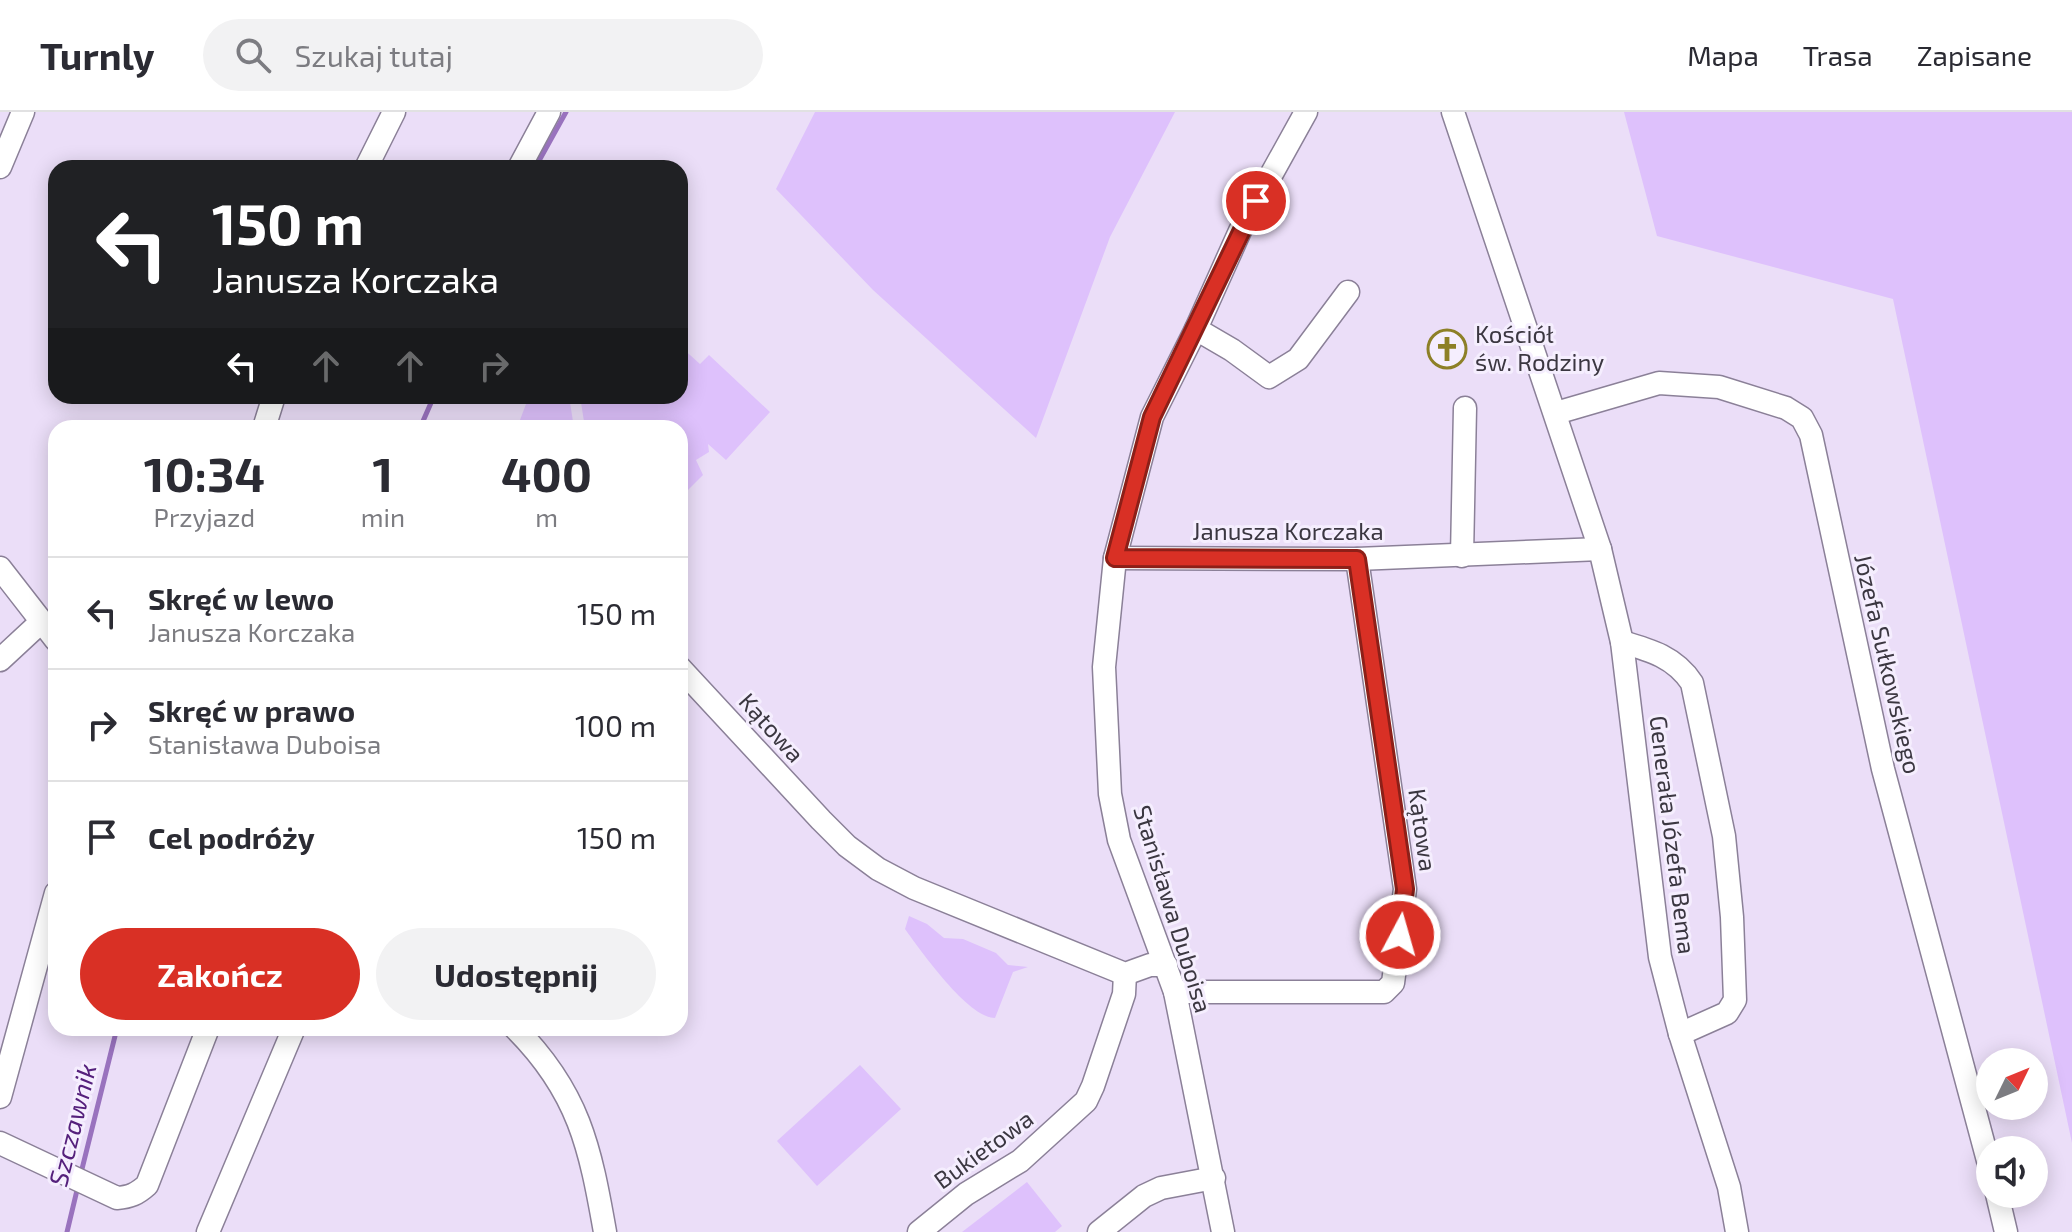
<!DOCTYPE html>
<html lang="pl">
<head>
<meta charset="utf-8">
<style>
	:root { --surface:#fff; --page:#f2f2f3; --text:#2b2b33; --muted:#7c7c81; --line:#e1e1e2; --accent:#d93025 }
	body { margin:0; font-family:"Exo 2",sans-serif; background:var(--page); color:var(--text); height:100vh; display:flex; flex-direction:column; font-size:30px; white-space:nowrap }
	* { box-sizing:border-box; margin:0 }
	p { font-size:26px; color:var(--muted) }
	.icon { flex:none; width:44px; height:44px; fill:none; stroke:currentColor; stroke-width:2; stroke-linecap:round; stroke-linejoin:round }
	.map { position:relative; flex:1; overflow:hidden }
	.side { position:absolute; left:48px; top:308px; width:640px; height:616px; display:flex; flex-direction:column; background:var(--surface); border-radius:24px; box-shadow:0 4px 20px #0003 }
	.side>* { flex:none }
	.hud { position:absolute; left:48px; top:48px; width:640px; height:244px; border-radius:24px; box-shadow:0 4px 20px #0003; background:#202124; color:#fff; overflow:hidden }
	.needle { width:52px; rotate:47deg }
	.controls { position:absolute; left:1976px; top:936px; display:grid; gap:16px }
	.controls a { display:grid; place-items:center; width:72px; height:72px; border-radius:50%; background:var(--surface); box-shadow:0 4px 20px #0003; font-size:40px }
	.pin { position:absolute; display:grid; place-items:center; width:68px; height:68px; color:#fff; margin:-34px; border:4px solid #fff; border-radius:50%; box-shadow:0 2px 8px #0007 }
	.me { position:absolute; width:88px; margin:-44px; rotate:6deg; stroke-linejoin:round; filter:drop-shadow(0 0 6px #0008) }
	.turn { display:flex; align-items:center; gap:28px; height:168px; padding:0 32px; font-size:36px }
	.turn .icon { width:104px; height:104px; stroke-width:2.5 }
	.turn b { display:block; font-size:56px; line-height:68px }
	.lanes { display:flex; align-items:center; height:76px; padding:0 32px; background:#0003; justify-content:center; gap:40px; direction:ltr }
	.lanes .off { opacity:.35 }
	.eta { display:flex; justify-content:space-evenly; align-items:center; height:136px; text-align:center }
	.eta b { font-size:48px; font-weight:700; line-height:56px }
	.action { display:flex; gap:16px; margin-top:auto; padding:16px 32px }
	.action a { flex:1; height:92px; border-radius:48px; background:var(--accent); color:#fff; font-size:32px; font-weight:700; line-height:92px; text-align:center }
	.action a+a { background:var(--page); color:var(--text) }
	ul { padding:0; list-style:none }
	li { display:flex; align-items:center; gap:24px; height:112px; padding:0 32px; border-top:2px solid var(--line) }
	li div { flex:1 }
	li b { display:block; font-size:30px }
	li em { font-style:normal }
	header { display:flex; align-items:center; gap:48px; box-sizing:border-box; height:112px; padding:0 40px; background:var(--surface); border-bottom:2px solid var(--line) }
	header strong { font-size:38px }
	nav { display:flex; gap:44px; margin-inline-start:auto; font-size:28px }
	.search { width:560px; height:72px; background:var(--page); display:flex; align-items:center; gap:20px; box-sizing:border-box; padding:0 28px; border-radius:44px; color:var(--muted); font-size:30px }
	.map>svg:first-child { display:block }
</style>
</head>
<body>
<header>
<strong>Turnly</strong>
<div class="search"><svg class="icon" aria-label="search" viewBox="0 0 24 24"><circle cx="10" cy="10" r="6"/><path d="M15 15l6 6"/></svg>Szukaj tutaj</div>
<nav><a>Mapa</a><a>Trasa</a><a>Zapisane</a></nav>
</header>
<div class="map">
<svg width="2072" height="1120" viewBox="0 0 2072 1120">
	<rect width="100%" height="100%" fill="#ebdef8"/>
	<g fill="#dec1fc">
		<path d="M815,0H1175L1110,125L1036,326L873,178L776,77Z"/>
		<path d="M1624,0H2072V1031L1893,187L1657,124Z"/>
		<path d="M680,234L700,252L709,243L770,300L726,348L708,332L709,340L696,348L703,363L680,386V316H585L580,284H680Z"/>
		<path d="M529,284H569L574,316H524L520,308Z"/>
		<path d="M909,804L927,812L944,826L963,827L996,841L1008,853L1028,855L1013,860L995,906C968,906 921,839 905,817Z"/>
		<path d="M860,953L901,997L817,1074L777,1029Z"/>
		<path d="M1027,1070L1062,1114L1055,1120H962Z"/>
	</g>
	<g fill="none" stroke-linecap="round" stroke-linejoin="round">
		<g stroke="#9972be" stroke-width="5">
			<path d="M535,56L566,0"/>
			<path d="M420,316L434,284"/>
			<path d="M81,1061L117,916"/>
			<path d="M67,1120L78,1074"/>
		</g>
		<g stroke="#8b8098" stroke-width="25">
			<g id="minor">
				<path d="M1453,0L1600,437L1622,530L1660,845L1680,922L1729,1075L1737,1120"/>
				<path d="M0,55L23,0"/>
				<path d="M366,56L394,0"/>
				<path d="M519,56L549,0"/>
				<path d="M1196,217L1232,238L1269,265L1298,247L1348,180"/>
				<path d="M1556,301L1659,271L1719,275L1786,296L1802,306L1811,323L1883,657L1990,1056"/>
				<path d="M264,316L274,284"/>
				<path d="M1462,444L1465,296"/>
				<path d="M1115,446L1357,447L1600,437"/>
				<path d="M0,456L56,528"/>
				<path d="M1622,530C1650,538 1675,545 1692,571L1724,724L1732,805L1735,888L1727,901L1680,922"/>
				<path d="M0,548L41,510"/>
				<path d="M680,556L821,708L847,734L878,757L914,776L1125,862L1150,853H1166"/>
				<path d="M1175,880H1384L1393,871L1405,777L1357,447"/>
				<path d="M515,916C579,980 590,1035 605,1120"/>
				<path d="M0,985L56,781"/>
				<path d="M0,1031L117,1086C130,1085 137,1082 147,1073L208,916"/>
				<path d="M1997,1082L2006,1120"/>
				<path d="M208,1120L294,916"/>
				<path d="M919,1120L966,1082L1020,1049L1086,989L1093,974L1124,882L1125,862"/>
				<path d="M1099,1120L1144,1084L1161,1076L1214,1066"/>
				<path d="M1223,1120L1175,880L1119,728L1110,682L1104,555L1115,446L1152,305L1196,217L1240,119L1306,0"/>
			</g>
		</g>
		<use href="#minor" stroke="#fff" stroke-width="22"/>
	</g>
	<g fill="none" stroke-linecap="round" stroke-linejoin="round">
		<g stroke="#8d1f18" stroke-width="20">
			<path id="route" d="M1256,89L1152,305L1115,446L1357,447L1405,777L1400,823"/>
		</g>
		<use href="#route" stroke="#d93025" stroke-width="14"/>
	</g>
	<defs>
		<g id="church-ring" transform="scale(2)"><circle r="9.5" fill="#f5eefe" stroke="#8d8027" stroke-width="1.5"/><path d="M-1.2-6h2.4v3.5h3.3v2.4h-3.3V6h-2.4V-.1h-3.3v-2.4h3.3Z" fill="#8d8027"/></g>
	</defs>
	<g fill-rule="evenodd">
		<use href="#church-ring" x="1447" y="237"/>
	</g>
	<g text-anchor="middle" stroke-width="6" stroke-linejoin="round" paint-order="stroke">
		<g font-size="24" fill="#3b3741" stroke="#f5eefe" text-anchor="start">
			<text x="1475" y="231">Kościół<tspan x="1475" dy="28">św. Rodziny</tspan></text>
		</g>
		<g font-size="24" fill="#3b3741" stroke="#f5eefe">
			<text x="1288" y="428">Janusza Korczaka</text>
			<text transform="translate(1887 552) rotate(77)" y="8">Józefa Sułkowskiego</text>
			<text transform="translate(771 616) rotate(48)" y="8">Kątowa</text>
			<text transform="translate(1422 718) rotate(82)" y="8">Kątowa</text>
			<text transform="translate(1672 723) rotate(83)" y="8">Generała Józefa Bema</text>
			<text transform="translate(1172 797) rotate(73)" y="8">Stanisława Duboisa</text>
			<text transform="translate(984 1038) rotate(-36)" y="8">Bukietowa</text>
		</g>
		<g font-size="26" font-style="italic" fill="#55207c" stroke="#f5eefe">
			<text transform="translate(73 1013) rotate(-76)" y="9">Szczawnik</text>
		</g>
	</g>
</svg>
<div class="controls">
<a><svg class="needle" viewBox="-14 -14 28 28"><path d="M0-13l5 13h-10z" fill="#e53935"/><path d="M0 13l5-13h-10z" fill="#7c7c81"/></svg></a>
<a><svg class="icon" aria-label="sound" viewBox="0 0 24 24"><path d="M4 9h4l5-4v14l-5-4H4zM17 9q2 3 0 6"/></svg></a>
</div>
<div class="pin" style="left:1256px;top:89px;background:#d93025"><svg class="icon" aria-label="arrive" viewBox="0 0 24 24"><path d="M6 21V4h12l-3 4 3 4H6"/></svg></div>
<svg class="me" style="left:1400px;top:823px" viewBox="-20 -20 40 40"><circle r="17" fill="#d93025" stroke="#fff" stroke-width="3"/><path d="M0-11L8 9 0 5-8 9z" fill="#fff"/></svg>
<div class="hud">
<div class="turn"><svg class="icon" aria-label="left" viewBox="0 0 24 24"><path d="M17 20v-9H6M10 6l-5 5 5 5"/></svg><div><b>150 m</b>Janusza Korczaka</div></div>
<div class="lanes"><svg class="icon" aria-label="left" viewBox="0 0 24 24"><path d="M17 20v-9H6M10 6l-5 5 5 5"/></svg><svg class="icon off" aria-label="ahead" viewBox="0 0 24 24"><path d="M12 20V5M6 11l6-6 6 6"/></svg><svg class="icon off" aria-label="ahead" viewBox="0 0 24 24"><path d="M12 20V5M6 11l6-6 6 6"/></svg><svg class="icon off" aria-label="right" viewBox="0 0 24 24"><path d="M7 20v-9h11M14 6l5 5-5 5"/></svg></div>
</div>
<section class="side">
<div class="eta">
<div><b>10:34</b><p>Przyjazd</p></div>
<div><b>1</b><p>min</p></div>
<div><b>400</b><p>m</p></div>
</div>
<ul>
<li><svg class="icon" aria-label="left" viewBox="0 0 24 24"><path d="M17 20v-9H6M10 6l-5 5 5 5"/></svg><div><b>Skręć w lewo</b><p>Janusza Korczaka</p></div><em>150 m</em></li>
<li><svg class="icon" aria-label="right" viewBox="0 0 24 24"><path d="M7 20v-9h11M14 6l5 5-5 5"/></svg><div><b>Skręć w prawo</b><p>Stanisława Duboisa</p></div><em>100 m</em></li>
<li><svg class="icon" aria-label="arrive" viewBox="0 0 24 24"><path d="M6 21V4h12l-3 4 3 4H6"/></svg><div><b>Cel podróży</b></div><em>150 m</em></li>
</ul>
<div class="action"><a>Zakończ</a><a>Udostępnij</a></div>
</section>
</div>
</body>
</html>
